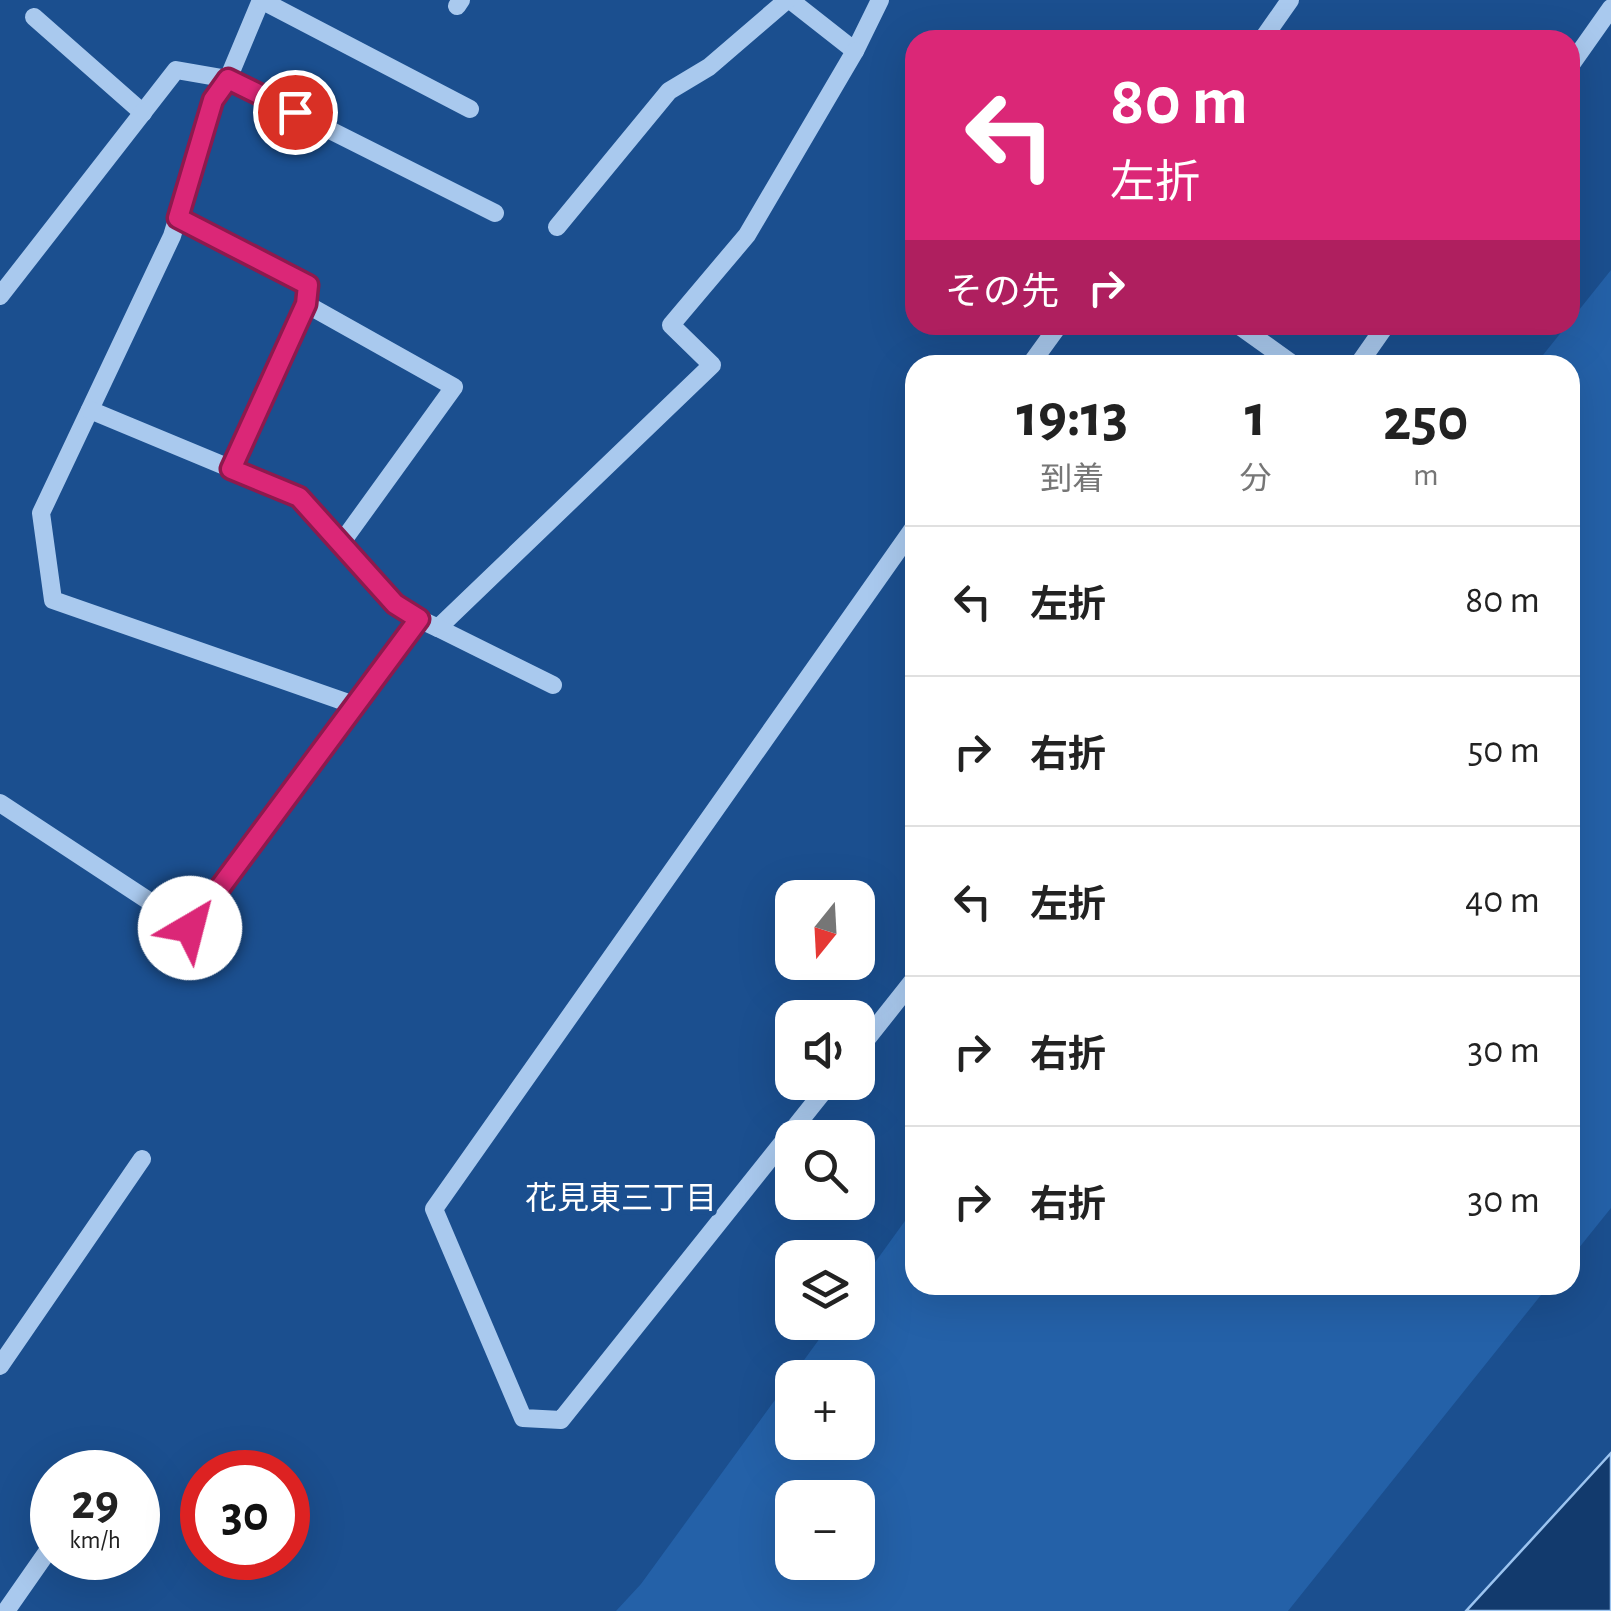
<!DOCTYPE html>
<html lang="ja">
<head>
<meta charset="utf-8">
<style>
	:root { --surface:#fff; --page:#f6f6f6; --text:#222; --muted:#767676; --line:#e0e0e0 }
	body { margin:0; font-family:"Alegreya Sans","Noto Sans JP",sans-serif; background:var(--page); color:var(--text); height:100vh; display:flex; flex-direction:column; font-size:38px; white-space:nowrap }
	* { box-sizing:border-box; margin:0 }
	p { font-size:32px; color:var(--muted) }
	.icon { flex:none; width:55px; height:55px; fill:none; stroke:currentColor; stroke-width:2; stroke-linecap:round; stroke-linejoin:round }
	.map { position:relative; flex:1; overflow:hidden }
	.sheet { position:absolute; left:905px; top:355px; width:675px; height:940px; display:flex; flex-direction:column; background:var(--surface); border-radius:30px; box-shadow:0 10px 40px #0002 }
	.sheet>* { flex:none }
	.hud { position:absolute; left:905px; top:30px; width:675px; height:305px; border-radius:30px; box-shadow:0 10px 40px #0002; background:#db2777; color:#fff; overflow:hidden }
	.needle { width:65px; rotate:198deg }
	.buttons { position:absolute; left:775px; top:880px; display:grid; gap:20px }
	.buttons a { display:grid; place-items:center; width:100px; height:100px; border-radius:20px; background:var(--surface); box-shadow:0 10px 40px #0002; font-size:50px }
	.speed { position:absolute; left:30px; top:1450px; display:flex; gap:20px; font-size:50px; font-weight:700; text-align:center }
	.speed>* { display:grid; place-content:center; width:130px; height:130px; border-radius:50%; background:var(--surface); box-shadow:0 10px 40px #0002; line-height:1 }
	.speed small { font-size:25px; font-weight:400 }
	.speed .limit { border:15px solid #d22; background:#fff; color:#111 }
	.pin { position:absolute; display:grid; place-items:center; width:85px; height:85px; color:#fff; margin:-42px; border:5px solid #fff; border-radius:50%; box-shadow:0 2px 10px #0007 }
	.me { position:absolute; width:110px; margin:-55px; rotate:37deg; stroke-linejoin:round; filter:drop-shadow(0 0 8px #0008) }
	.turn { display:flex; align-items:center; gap:35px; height:210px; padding:0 40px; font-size:45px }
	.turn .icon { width:130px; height:130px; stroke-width:2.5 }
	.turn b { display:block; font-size:70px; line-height:85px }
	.then { display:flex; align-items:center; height:95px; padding:0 40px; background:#0003; gap:20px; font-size:38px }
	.eta { display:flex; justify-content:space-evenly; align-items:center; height:170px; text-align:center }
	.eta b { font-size:60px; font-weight:600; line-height:70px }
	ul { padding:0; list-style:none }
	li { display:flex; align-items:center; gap:30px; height:150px; padding:0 40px; border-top:2px solid var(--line) }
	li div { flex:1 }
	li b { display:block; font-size:38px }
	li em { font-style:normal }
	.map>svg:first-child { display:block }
</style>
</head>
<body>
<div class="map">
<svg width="1611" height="1611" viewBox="0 0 1611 1611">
	<rect width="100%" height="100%" fill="#1b4f8f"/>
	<g fill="#2461a8" fill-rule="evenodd">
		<path d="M1611,270V1208L1570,1259V365H1535Z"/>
		<path d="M915,1207V1285H1549L1288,1611H616L641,1584L831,1323L858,1322V1286ZM792,1378H858V1442H792ZM792,1498H858V1562H792Z"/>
	</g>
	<path fill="#123a6d" stroke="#9cc4f0" stroke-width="2.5" d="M1611,1453V1611H1466Z"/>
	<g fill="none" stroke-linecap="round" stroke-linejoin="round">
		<g stroke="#a9c9ee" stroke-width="18">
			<path d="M261,0L228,79L213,101L172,236L41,513L53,600L357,706"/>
			<path d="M261,0L470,109"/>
			<path d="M790,0L855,51L880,0"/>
			<path d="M457,6L461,0"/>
			<path d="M34,17L143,113"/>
			<path d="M1262,40L1290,0"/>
			<path d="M1570,66L1611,8"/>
			<path d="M178,219L308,285L306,304"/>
			<path d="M557,227L669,91L709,67L787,0"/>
			<path d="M0,296L176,70L228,79L495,213"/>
			<path d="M1238,325L1294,365"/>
			<path d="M1030,365L1059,325"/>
			<path d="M1358,365L1386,325"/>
			<path d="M231,469L306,304L454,387L342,542"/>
			<path d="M419,619L438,628L712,365L671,325L747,235L855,51"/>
			<path d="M438,628L553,685"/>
			<path d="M0,803L190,928L419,619L395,604L299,497L90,410"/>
			<path d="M858,1050L915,978"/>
			<path d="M831,1082L561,1420L523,1418L434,1209L915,526"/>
			<path d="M0,1366L142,1159"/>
			<path d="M104,1472L105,1471"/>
			<path d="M6,1611L52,1545"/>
		</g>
	</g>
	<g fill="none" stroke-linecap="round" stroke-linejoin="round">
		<g stroke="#8e194d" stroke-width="25">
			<path id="route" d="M190,928L419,619L395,604L299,497L231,469L306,304L308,285L178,218L213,100L228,79L295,112"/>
		</g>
		<use href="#route" stroke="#db2777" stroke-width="18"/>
	</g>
	<g text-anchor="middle" stroke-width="10" stroke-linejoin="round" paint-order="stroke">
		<g font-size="32" fill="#fff" stroke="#1b4f8f">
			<text x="621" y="1209">花見東三丁目</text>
		</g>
	</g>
</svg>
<div class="buttons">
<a><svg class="needle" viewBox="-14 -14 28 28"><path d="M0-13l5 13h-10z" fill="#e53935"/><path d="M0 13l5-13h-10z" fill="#767676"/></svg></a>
<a><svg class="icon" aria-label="sound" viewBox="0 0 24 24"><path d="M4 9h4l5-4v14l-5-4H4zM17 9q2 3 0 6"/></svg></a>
<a><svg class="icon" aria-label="search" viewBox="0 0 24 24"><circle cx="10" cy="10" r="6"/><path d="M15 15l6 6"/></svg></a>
<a><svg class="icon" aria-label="layers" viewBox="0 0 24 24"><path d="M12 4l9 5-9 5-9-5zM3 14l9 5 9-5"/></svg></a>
<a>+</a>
<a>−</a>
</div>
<div class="speed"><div>29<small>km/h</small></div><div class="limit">30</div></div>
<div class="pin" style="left:295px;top:112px;background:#d93025"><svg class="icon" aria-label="arrive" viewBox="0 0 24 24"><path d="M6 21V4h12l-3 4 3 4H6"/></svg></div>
<svg class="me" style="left:190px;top:928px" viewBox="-20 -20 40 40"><circle r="19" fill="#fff"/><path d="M0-13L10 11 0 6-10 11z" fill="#db2777"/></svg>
<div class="hud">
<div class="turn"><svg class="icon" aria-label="left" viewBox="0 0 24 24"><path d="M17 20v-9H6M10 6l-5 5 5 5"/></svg><div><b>80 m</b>左折</div></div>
<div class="then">その先<svg class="icon" aria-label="right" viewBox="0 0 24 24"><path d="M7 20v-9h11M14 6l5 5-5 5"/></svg></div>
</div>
<section class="sheet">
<div class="eta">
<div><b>19:13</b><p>到着</p></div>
<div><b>1</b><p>分</p></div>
<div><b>250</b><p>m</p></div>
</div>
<ul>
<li><svg class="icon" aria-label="left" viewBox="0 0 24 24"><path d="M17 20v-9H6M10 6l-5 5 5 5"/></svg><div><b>左折</b></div><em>80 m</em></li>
<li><svg class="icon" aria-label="right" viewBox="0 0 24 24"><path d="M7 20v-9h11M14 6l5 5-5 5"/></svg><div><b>右折</b></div><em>50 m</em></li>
<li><svg class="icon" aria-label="left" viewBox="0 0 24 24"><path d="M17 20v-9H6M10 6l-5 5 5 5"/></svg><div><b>左折</b></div><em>40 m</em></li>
<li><svg class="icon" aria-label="right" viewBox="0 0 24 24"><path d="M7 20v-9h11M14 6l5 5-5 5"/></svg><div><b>右折</b></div><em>30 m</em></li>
<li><svg class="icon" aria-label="right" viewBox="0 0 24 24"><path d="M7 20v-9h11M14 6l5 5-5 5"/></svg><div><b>右折</b></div><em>30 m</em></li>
</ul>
</section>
</div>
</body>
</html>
